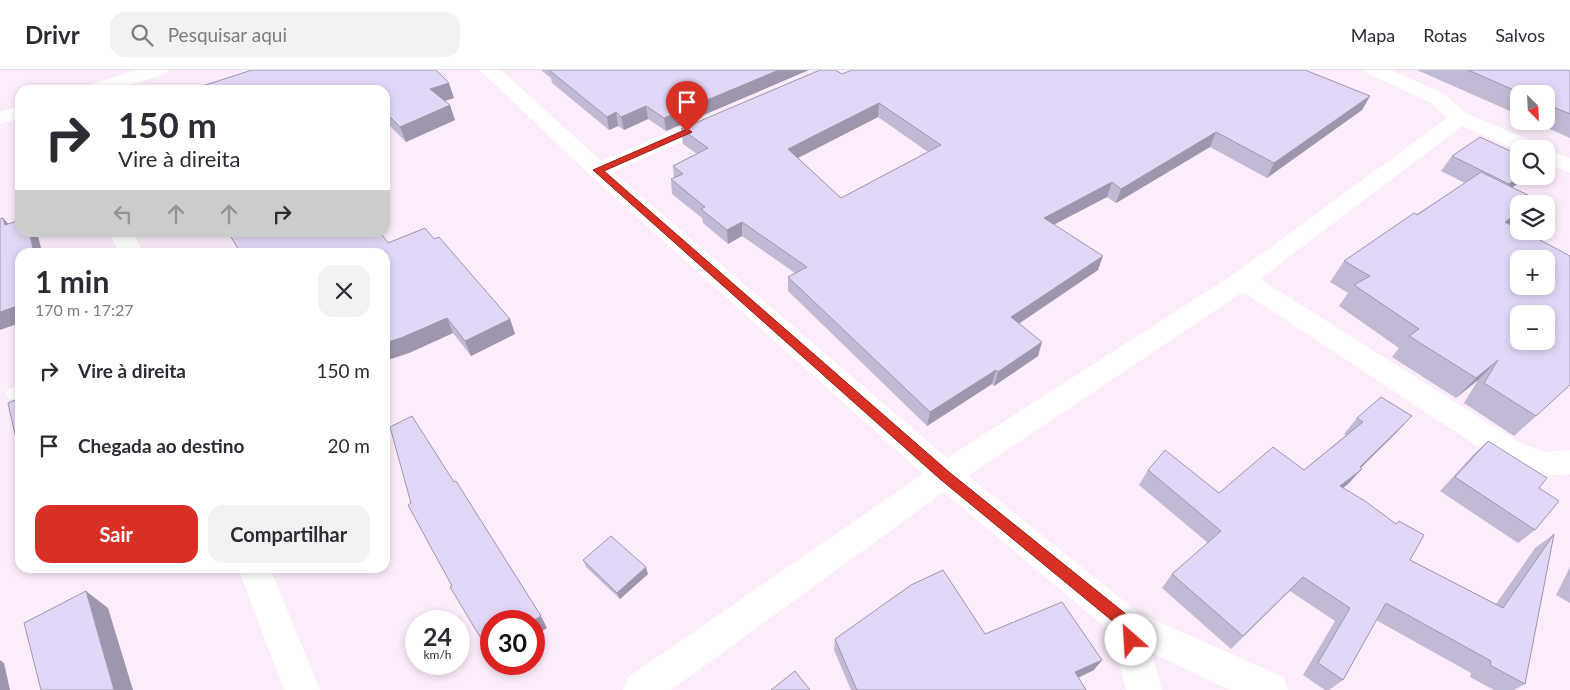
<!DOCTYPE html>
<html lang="pt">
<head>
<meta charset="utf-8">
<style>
	:root { --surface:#fff; --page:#f2f2f3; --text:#2b2b33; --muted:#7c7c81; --line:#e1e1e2; --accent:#d93025 }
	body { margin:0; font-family:Lato,sans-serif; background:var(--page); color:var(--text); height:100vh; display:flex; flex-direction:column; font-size:19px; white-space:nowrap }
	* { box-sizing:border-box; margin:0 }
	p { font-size:16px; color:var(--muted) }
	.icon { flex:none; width:28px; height:28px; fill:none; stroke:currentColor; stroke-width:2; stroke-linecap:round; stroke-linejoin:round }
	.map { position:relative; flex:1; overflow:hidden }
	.details { position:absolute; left:15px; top:178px; width:375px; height:325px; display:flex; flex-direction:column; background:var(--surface); border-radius:15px; box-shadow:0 2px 8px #0003 }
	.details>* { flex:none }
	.top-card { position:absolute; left:15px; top:15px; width:375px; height:152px; border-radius:15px; box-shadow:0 2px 8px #0003; background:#fff; color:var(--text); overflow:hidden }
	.needle { width:32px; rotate:156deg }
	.tools { position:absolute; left:1510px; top:15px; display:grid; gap:10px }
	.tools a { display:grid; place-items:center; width:45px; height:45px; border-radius:10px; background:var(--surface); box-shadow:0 2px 8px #0003; font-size:25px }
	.speed { position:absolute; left:405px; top:540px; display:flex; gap:10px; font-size:25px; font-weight:700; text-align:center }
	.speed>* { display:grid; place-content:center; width:65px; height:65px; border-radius:50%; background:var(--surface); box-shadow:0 2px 8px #0003; line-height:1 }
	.speed small { font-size:12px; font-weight:400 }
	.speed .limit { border:8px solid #d22; background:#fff; color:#111 }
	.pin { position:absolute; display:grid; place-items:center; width:42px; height:42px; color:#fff; margin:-51px -21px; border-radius:50% 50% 50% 0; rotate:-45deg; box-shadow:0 0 5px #0007 }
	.pin .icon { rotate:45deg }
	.me { position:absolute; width:55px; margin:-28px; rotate:334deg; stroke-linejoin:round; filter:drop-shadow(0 0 4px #0008) }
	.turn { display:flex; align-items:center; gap:18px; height:105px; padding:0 20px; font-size:22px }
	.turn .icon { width:65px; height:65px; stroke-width:2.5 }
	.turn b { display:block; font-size:35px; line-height:42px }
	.lanes { display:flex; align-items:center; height:48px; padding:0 20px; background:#0003; justify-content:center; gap:25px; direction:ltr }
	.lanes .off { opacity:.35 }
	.round { display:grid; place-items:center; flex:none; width:52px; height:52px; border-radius:15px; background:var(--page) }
	.overview { display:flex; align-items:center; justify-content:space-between; height:85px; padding:0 20px }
	h1 { font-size:30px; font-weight:700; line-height:38px }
	.button { display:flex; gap:10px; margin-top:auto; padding:10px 20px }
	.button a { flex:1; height:58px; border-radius:15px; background:var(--accent); color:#fff; font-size:20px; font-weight:700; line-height:58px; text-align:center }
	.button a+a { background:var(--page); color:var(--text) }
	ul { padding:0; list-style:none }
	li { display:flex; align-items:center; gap:15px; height:75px; padding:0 20px }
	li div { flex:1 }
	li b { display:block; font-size:19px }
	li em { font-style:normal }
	header { display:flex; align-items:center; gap:30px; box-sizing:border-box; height:70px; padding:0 25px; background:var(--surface); border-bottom:1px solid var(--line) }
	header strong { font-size:24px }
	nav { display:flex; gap:28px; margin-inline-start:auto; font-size:18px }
	.search { width:350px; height:45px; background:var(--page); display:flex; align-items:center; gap:12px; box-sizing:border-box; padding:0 18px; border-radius:15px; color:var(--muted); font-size:19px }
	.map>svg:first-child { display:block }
</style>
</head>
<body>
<header>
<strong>Drivr</strong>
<div class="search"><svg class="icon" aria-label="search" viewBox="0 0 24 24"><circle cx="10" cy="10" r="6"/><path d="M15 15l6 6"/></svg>Pesquisar aqui</div>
<nav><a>Mapa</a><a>Rotas</a><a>Salvos</a></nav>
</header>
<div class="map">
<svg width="1570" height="620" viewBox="0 0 1570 620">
	<rect width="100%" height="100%" fill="#fdecfb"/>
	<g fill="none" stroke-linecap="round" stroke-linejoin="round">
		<path fill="#fff" fill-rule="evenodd" d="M20,316V328L14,330L8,329L6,324L8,319Z"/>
		<g fill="#fff" fill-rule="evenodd">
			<path d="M138,0H168L165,4L113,20H82L85,16Z"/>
			<path d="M480,0H501L601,91L709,45L716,43L723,45L726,49L723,53L613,102L947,388L1234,204L1447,48L1430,32L1368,4L1365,0H1391L1444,24L1467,44L1539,74L1541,79H1519V81L1462,56L1260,209L1520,373L1545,382L1570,380V404L1545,406L1500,391L1243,222L968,406L1139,543L1283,607L1288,620H1230L1152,583L1162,620H1126L1112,563L944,422L671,620H623L628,607L923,404L590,105Z"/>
			<path d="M20,36V48L0,54V42Z"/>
			<path d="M1545,79H1546L1570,88V103L1546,93Z"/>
			<path d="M110,162H134L142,182H118Z"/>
			<path d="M238,498H270L320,620H284Z"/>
		</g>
	</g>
	<g fill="#c2b9d4" fill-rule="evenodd">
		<path d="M541,0H809L666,61L648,49L624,60L618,56L609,60L552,13L551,8Z"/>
		<path d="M1417,0H1570V68L1532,51H1546V24H1519V45Z"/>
		<path d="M842,4L1370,26L1362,40L1267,108L1210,77L1116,133L1107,127L1054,154L1098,200L1019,254L1038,286L994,316L992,314L927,356L788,221V207L795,203L742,166L728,174L703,153L702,148L672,124L671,109L674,108L673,96L697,84L683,74L681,59ZM878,47L928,82L841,128L798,88Z"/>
		<path d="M385,20L454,28L444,31L455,50L406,72L385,51Z"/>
		<path d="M1452,86L1519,106H1527L1512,118L1536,129L1532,134H1519V149L1511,155L1570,315L1514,366L1464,333L1478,310L1456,328L1392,287L1399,278L1339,236L1348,223L1330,212L1344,191L1465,113L1441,101Z"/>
		<path d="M434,169L510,249L515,264L471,286L453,263L409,283L385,182L388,173Z"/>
		<path d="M1357,348L1397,362L1361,398L1348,414L1343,418L1395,454L1399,451L1410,490L1496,534L1535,478L1554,464L1525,614L1514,620H1494L1470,607L1471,603L1376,550L1343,610L1329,620H1325L1303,605L1335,551L1290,521L1231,579L1162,518L1172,504L1208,473L1139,415L1148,400L1219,423L1304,400L1346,365L1344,364Z"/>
		<path d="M1488,371L1539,418L1535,460L1518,473L1440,421L1473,385Z"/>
		<path d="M583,490L648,504L620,529L586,497Z"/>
		<path d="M1570,497V533L1556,525Z"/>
		<path d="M985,564L1094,600L1078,608L1086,620H851L834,580L835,569Z"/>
	</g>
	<g fill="#9e96ad">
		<path d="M779,0H809L666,61L664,48Z"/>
		<path d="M449,13L454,28L435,34L430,19Z"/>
		<path d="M1370,26L1362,40L1267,108L1274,93Z"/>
		<path d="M879,33L878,47L788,93V79Z"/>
		<path d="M450,35L455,50L406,72L400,57Z"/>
		<path d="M646,36L648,49L624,60L621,47Z"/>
		<path d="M616,42L618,56L609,60L607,47Z"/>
		<path d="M1216,62L1210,77L1116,133L1121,119Z"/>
		<path d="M1519,106H1527L1525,108L1497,129L1509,114Z"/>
		<path d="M1112,112L1107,127L1040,162L1044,148Z"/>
		<path d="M1519,141V149L1518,150L1487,173L1505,152Z"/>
		<path d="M3,148L15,161L5,155Z"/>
		<path d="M742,152V166L728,174L727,160Z"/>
		<path d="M29,162H37L42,182H34Z"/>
		<path d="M1103,186L1098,200L1006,262L1011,247Z"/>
		<path d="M20,235V253L0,260V242Z"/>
		<path d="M447,248L453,263L409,283L385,291V273Z"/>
		<path d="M510,249L515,264L471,286L465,271Z"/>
		<path d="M1042,272L1038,286L994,316L998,302Z"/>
		<path d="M1498,290L1478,310L1456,328L1476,308Z"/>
		<path d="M996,300L992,314L927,356L930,342Z"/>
		<path d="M1412,346L1397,362L1347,411L1362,399L1348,414L1327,431L1340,416Z"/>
		<path d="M646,497L648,504L620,529L617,523Z"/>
		<path d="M86,521L108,538L133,620H114Z"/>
		<path d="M541,546L547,558L534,566V551H533Z"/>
		<path d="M491,578V585L488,580Z"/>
		<path d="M0,590L4,593L10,620H0Z"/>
		<path d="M1102,590L1094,600L1068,612L1075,602Z"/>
	</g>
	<g fill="#e2d7f7" stroke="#9e96ad" fill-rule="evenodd">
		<path d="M252,0H436L449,13L430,19L450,35L400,57L385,42V20H190Z"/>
		<path d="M549,0H779L664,48L646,36L621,47L616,42L607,47Z"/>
		<path d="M820,0H835L842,4L852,0H1305L1370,26L1274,93L1216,62L1121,119L1112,112L1044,148L1103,186L1011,247L1042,272L998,302L996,300L930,342L788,207L807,197L742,152L727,160L701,139L705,137L671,109L683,104L673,96L708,78L681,59ZM879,33L941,75L841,128L788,79Z"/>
		<path d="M1468,0H1570V44L1546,34V24H1523Z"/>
		<path d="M1480,67L1519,85V106L1509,114L1452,86Z"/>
		<path d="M1481,102L1536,129L1529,134H1519V141L1505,152L1519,159V161H1523L1570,186V315L1536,346L1484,313L1498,290L1476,308L1409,266L1419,259L1354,215L1370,206L1344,191L1414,143L1417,145ZM1519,189H1546V216H1519ZM1519,244H1546V271H1519Z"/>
		<path d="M3,148L5,155L20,150V162H29L34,182H20V235L0,242V149Z"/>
		<path d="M425,158L434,169L439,167L510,249L465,271L447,248L401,268L385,273V182H357L356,181L354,182H240L228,162H380L388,173Z"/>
		<path d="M1381,327L1412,346L1360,397L1362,399L1340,416L1365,431L1396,454L1399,451L1424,465L1410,490L1503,538L1554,464L1525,614L1490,595L1491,591L1386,533L1343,610L1318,593L1350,538L1303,507L1243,566L1172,504L1221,461L1148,400L1165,380L1219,423L1273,377L1304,400L1363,352L1357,348Z"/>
		<path d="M20,328V382H19L8,333Z"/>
		<path d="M412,346L454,412L456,411L541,546L533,551H491V578L488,580L450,517L452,516L408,435L411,433L390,357Z"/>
		<path d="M1488,371L1547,408L1539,418L1559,431L1535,460L1455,407Z"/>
		<path d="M611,466L646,497L617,523L583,490Z"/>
		<path d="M943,500L985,564L1062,532L1102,590L1075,602L1086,620H857L835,569L911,515Z"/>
		<path d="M86,521L114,620H41L24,553Z"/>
		<path d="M795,601L810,620H771Z"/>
	</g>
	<path fill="#d93025" stroke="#8d1f18" d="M687,59L692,62L690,63L604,101L949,402L1132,549L1138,570L1136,575L1131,577L1126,575L1121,558L940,409L593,100Z"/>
</svg>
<div class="tools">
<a><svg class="needle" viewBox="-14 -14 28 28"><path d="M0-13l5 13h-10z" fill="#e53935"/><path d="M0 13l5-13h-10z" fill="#7c7c81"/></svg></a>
<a><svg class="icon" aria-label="search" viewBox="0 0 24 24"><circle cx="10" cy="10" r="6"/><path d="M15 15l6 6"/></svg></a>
<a><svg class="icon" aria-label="layers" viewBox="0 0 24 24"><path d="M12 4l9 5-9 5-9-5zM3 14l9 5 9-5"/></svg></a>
<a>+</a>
<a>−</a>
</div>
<div class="speed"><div>24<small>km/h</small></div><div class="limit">30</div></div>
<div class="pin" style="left:687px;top:62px;background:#d93025"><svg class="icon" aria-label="arrive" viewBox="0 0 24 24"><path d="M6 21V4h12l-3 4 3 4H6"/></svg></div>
<svg class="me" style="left:1131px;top:570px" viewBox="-20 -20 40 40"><circle r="19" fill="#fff"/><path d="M0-13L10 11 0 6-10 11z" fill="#d93025"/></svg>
<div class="top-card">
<div class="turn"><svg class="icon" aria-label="right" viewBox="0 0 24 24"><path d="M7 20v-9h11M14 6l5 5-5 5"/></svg><div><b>150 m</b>Vire à direita</div></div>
<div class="lanes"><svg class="icon off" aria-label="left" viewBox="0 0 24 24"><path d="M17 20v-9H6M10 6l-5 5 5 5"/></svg><svg class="icon off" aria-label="ahead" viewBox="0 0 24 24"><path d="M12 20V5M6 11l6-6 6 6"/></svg><svg class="icon off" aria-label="ahead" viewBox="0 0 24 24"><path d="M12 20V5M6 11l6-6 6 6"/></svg><svg class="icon" aria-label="right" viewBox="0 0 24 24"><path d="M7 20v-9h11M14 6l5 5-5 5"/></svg></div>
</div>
<section class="details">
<div class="overview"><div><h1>1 min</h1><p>170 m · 17:27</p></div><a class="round"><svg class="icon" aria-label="close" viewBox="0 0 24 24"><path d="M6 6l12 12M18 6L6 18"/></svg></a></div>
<ul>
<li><svg class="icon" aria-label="right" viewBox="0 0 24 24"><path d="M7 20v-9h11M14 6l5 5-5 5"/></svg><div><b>Vire à direita</b></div><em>150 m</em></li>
<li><svg class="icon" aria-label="arrive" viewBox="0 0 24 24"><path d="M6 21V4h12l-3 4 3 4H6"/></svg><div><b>Chegada ao destino</b></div><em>20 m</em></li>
</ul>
<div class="button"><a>Sair</a><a>Compartilhar</a></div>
</section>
</div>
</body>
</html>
